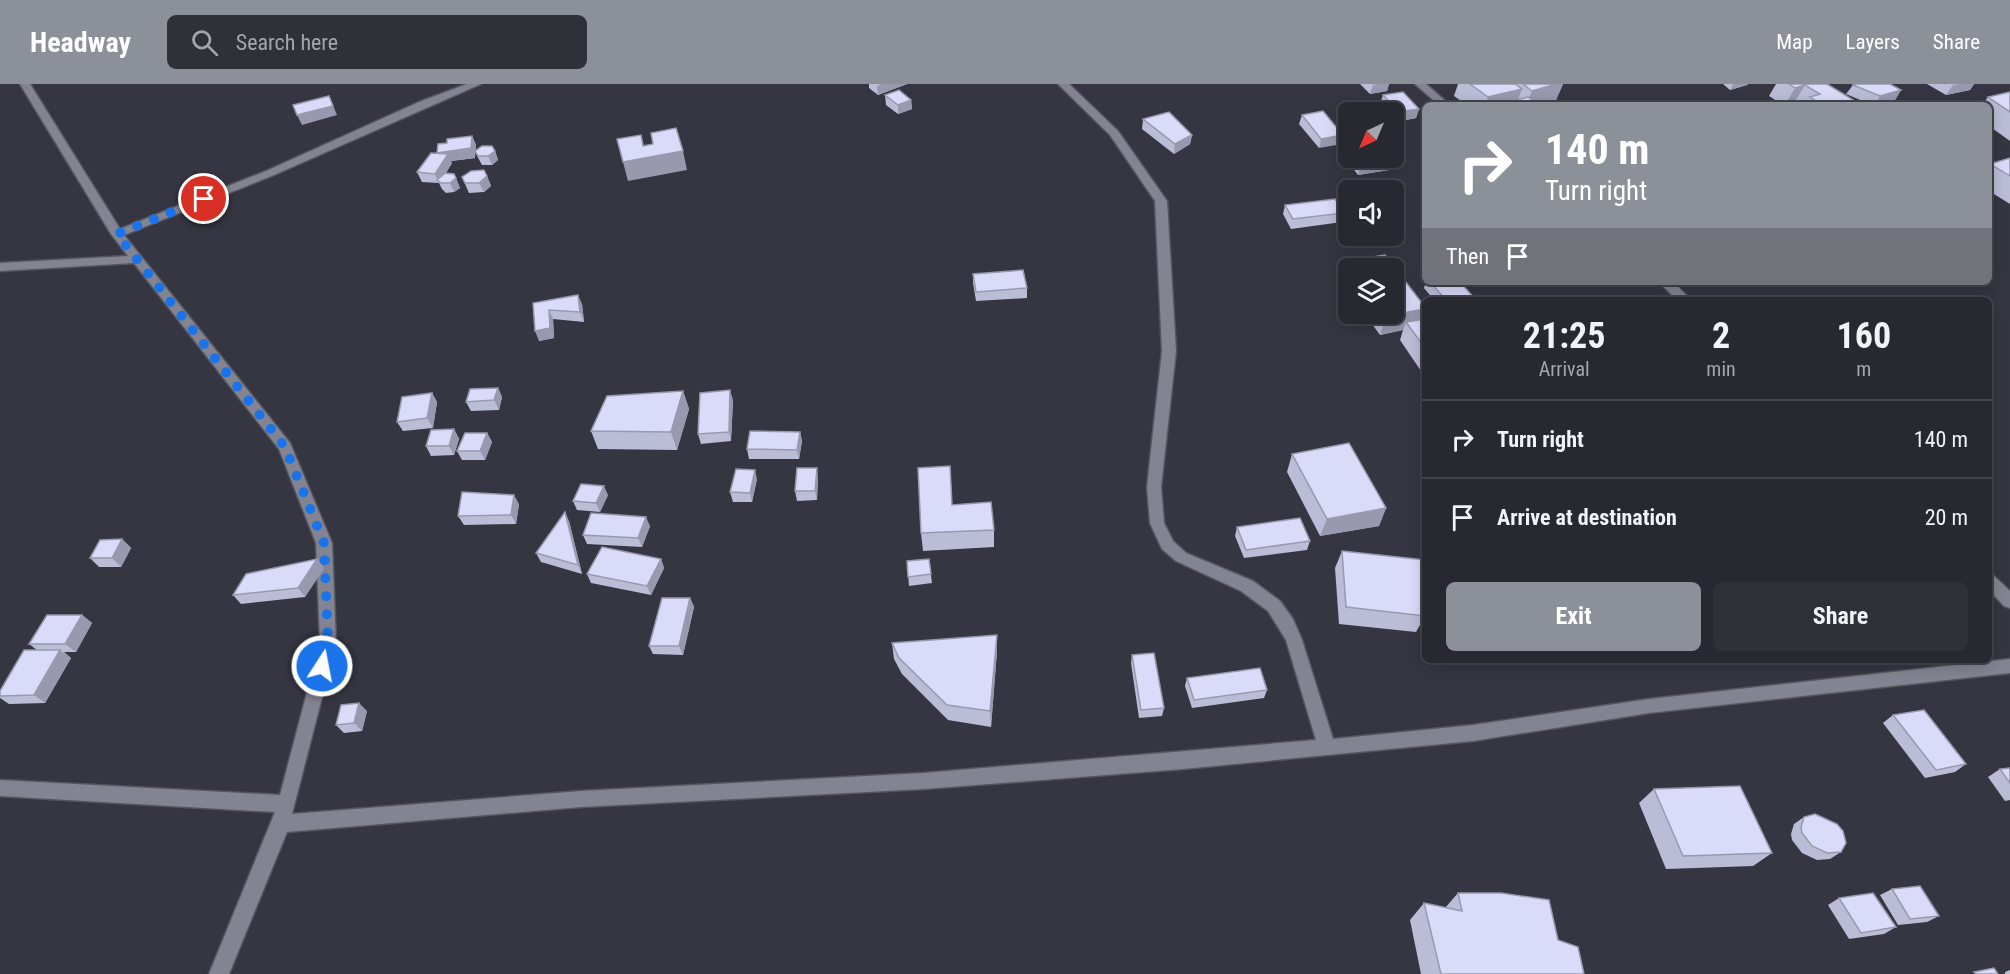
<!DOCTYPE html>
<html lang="en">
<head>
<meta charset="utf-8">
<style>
	:root { --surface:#282831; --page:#303039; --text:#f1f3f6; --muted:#a5a6ab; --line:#44444d; --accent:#8c9099 }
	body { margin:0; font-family:"Roboto Condensed",sans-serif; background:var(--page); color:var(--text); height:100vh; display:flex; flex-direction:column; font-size:22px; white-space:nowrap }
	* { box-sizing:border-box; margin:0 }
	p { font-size:20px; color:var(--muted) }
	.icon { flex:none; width:33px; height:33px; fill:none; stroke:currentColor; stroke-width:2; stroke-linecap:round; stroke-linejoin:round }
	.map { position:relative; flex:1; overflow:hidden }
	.panel { position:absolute; left:1422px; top:213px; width:570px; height:366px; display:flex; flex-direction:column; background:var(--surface); border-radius:9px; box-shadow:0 3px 15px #0003,0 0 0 2px var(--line) }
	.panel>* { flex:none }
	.top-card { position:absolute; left:1422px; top:18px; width:570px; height:183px; border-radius:9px; box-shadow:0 3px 15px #0003,0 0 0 2px var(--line); background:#8c9099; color:#fff; overflow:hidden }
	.needle { width:39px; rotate:224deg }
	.fabs { position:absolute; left:1338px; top:18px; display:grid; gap:12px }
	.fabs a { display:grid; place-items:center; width:66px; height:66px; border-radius:9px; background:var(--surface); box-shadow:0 3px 15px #0003,0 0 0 2px var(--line); font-size:30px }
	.pin { position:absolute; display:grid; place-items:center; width:51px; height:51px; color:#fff; margin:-26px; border:3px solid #fff; border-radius:50%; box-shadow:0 2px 6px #0007 }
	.me { position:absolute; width:66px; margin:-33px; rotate:11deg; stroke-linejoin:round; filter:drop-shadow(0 0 4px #0008) }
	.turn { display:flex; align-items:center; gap:21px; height:126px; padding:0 24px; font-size:27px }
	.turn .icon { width:78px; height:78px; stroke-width:2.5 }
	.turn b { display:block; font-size:42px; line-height:51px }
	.then { display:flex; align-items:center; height:57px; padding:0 24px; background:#0003; gap:12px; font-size:22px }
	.eta { display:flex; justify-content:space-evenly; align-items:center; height:102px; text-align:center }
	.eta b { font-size:36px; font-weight:700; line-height:42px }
	.primary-button { display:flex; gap:12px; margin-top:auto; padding:12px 24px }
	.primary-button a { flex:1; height:69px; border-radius:9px; background:var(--accent); color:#fff; font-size:24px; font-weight:700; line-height:69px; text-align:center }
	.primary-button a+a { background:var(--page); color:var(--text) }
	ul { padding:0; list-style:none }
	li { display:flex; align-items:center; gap:18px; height:78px; padding:0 24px; border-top:2px solid var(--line) }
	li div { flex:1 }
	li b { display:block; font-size:22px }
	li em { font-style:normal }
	header { display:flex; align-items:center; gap:36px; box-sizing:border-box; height:84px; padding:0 30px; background:var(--accent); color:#fff }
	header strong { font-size:28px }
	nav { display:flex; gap:33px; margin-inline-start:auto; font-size:21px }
	.search { width:420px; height:54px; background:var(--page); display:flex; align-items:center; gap:15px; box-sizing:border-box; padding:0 21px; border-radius:9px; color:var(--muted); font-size:22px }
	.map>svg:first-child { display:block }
</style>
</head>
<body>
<header>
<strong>Headway</strong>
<div class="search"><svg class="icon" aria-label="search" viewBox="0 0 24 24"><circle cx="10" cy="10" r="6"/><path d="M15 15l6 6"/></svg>Search here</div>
<nav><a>Map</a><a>Layers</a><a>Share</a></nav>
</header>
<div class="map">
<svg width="2010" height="890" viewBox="0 0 2010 890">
	<rect width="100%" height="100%" fill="#353641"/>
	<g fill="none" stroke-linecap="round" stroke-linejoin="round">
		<g stroke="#55555e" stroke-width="3">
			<g id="minor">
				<path d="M20,0H30L120,145L266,87L419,18L467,0H481L274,91L124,151L290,359L332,459L336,559L292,730L581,707L924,689L1316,656L1286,556L1268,527L1241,507L1176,477L1162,465L1150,439L1147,403L1162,267L1155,117L1110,51L1058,0H1069L1118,47L1167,117L1176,267L1161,403L1164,439L1173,457L1186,469L1253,497L1280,517L1293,535L1302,556L1333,655L1473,641L1649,615L2010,575V589L1649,629L1473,657L1183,685L924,705L581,723L287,748L229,890H209L275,728L0,712V696L280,711L320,559L316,459L279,365L134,179L0,187V179L128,172L111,150Z"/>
				<path d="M1415,0H1426L1450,21H1439Z"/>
				<path d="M1659,198H1673L1691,216H1677Z"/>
				<path d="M1989,490L1994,492L2010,507V524L2004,522L1989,506Z"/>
			</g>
		</g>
		<use href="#minor" fill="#838491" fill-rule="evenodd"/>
	</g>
	<g fill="#bbbcd6">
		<path d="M869,0H907L878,11L869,4Z"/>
		<path d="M1360,0H1389L1387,7L1370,10Z"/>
		<path d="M1458,0H1563L1556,16L1539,21H1467L1454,12Z"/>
		<path d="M1723,0H1748L1747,1L1730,6Z"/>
		<path d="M1776,0H1827L1855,17L1853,21H1797L1794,19L1788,21H1783L1769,12Z"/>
		<path d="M1927,0H1974L1970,6L1946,11Z"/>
		<path d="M1853,1L1901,6L1895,16L1872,21L1846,10Z"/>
		<path d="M2010,8V57L1989,42V21H1982L1988,13Z"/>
		<path d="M885,11L911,16L912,25L898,30L886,21Z"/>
		<path d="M1383,11L1419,25L1416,34L1396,38L1394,35V28H1388L1380,20Z"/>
		<path d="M1302,31L1337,44L1319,64L1299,40Z"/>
		<path d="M1143,35L1192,51L1190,60L1174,70L1142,45Z"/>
		<path d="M472,52L476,61L475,67H495L498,76L492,81H482L475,68V74L451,77L452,79L446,89L454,90L460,104L454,108L446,109L442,105L439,99L422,98L417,88L447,59Z"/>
		<path d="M1349,74H1394L1395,85L1358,91L1348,78Z"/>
		<path d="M2010,74V120L1989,107V81L1990,80Z"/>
		<path d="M487,92L491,102L484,108L469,109L462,93Z"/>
		<path d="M1285,121L1344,129L1342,138L1291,145L1283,130Z"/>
		<path d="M1385,171L1425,223V227L1422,235H1425V293L1400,256L1403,246L1380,251L1365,230H1394V184H1348V206L1341,196L1347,177Z"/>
		<path d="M973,190L1027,204V214L976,217L973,199Z"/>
		<path d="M1426,198H1460L1476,216H1434L1424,204Z"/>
		<path d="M533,219L582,220L584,238L553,235L554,254L539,257Z"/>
		<path d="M498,304L502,313L499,326L471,327L466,318Z"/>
		<path d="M683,307L689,325L677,366L598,365L591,347Z"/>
		<path d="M432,309L437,318L433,344L403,347L397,338Z"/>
		<path d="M733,316L731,357L701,360L698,350Z"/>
		<path d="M454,345L459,355L454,371L431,372L426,362Z"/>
		<path d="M800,348L802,357L799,375H749L747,365Z"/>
		<path d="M487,349L492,358L485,376H462L457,367Z"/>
		<path d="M1292,370L1386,424L1379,442L1320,452L1287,388Z"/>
		<path d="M818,393L817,416L797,417L795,407Z"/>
		<path d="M757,395L752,418H733L730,408Z"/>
		<path d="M608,411L600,428L577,426L573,417Z"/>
		<path d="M519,420L516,440L464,441L458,432Z"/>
		<path d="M569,437L582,490L541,478L536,469Z"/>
		<path d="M650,442L642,463L587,460L583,451Z"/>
		<path d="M1237,443L1310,457L1307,466L1244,474L1235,452Z"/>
		<path d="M994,446V463L923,467L921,449Z"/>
		<path d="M122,455L131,464L121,483H99L90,474Z"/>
		<path d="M1342,467L1425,476V519H1423L1425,532L1416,548L1339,540L1335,484Z"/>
		<path d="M661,475L664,484L651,511L591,499L587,490Z"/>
		<path d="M929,475L932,499L909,502L907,477Z"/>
		<path d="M324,484L305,513L241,520L233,511Z"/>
		<path d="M690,514L694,523L683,571L653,570L649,562Z"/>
		<path d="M82,531L92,539L76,568H64L71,574L45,619L9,620L0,614V607L37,566L29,560Z"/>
		<path d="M892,559L997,567L991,643L948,636L902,590L894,575Z"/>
		<path d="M1132,571L1164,624L1162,632L1139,634L1131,579Z"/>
		<path d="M1187,594L1267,606L1264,614L1192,624L1185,602Z"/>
		<path d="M367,627L362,647L344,649L336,641Z"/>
		<path d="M1893,631L1966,680L1955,688L1925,694L1883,639Z"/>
		<path d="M2010,684V716L2005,717L1988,693L2000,685Z"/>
		<path d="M1654,705L1772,769L1753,782L1666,785L1639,719Z"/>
		<path d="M1804,733L1841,768L1830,775L1817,776L1802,769L1792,756L1791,750L1794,740Z"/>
		<path d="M1892,805L1939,832L1927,838L1898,841L1880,811Z"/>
		<path d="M1458,809L1558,856L1584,890H1421L1410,836L1424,819L1445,824Z"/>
		<path d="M1839,814L1896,843L1884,850L1849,855L1828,821Z"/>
		<path d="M2010,886V890H2005V888Z"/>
	</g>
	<g fill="#9899ae">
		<path d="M881,0H907L878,11L877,2Z"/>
		<path d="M1377,0H1389L1387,7L1370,10L1373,1Z"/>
		<path d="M1556,0H1563L1556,16L1539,21H1526L1532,7Z"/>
		<path d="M1733,0H1748L1747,1L1730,6Z"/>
		<path d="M1960,0H1974L1970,6L1946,11L1953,1Z"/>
		<path d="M1805,1L1794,19L1785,21L1795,4Z"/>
		<path d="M1522,5L1516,21H1485L1488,13Z"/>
		<path d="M1901,6L1895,16L1874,21L1880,12Z"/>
		<path d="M329,12L337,31L302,41L297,31Z"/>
		<path d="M911,16L912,25L898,30V21Z"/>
		<path d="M1855,17L1853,21H1842Z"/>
		<path d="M1419,25L1416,34L1396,38L1399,28Z"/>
		<path d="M1348,50V59L1319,64L1321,55Z"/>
		<path d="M641,51L647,74L683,67L687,86L628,97L623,78Z"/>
		<path d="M1192,51L1190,60L1174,70L1175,60Z"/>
		<path d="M472,52L476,61L475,74L451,77L452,79L440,98L437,96L439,99L435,90L437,69Z"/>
		<path d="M495,67L498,76L492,81L488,72Z"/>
		<path d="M1398,76L1395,85L1358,91L1361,82Z"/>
		<path d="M487,92L491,102L484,108L479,99Z"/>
		<path d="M456,94L460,104L454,108L450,99Z"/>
		<path d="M578,211L582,220L584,238L580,228Z"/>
		<path d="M1425,225V227L1419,243L1406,238L1403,246L1380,251L1386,232Z"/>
		<path d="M549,226L553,235L554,254L539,257L535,247Z"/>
		<path d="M498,304L502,313L499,326L494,316Z"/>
		<path d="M730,306L733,316L731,357L729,348Z"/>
		<path d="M683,307L689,325L677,366L671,348Z"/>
		<path d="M432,309L437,318L433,344L427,334Z"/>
		<path d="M454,345L459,355L454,371L449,362Z"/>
		<path d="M800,348L802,357L799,375L797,366Z"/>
		<path d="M487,349L492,358L485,376L480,367Z"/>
		<path d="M817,384L818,393L817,416L815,407Z"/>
		<path d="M755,386L757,395L752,418L750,409Z"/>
		<path d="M604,402L608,411L600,428L596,419Z"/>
		<path d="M514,411L519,420L516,440L511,431Z"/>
		<path d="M1386,424L1379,442L1320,452L1327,435Z"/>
		<path d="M565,428L569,437L582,490L578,481Z"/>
		<path d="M646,433L650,442L642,463L638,454Z"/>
		<path d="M122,455L131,464L121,483L112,474Z"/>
		<path d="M317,475L324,484L305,513L298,504Z"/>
		<path d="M661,475L664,484L651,511L647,502Z"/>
		<path d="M690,514L694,523L683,571L679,562Z"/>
		<path d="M82,531L92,539L76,568L65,560Z"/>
		<path d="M997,551V567L991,643L990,627Z"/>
		<path d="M60,566L71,574L45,619L34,611Z"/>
		<path d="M359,619L367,627L362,647L354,639Z"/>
	</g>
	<g fill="#d9dbf9" stroke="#9899ae" stroke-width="1.5">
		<path d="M1470,0H1515L1522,5L1488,13Z"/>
		<path d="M1523,0H1556L1532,7Z"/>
		<path d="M1789,0H1827L1855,17L1842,21H1822L1810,13L1820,10L1805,1L1795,4Z"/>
		<path d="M1856,0H1890L1901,6L1880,12L1853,1Z"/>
		<path d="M899,6L911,16L898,21L885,11Z"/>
		<path d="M1403,8L1419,25L1399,28L1383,11Z"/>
		<path d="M2010,8V28L1988,13Z"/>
		<path d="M329,12L333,22L297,31L293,21Z"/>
		<path d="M1528,13L1539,21H1500Z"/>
		<path d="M1323,27L1337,44L1348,41V50L1321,55L1302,31Z"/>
		<path d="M1169,28L1192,51L1175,60L1143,35Z"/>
		<path d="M676,44L683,67L623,78L617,55L641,51L643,62L653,60L651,49Z"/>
		<path d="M472,52L471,64L437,69L438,60L447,59V55Z"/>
		<path d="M482,62H492L495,67L488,72H478L475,67Z"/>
		<path d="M431,69L448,70L435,90L417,88Z"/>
		<path d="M1394,70L1398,76L1361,82L1355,74H1394Z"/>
		<path d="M2010,74V92L1990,80Z"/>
		<path d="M484,86L487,92L479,99H465L462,93L471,87Z"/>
		<path d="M445,89L454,90L456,94L450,99H441L437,96Z"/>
		<path d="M1335,115L1344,129L1293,135L1285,121Z"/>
		<path d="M1385,171L1425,223V225L1386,232L1384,230H1394V184H1352L1347,177Z"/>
		<path d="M1023,186L1027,204L976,208L973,190Z"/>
		<path d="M1430,198H1460L1476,216H1446Z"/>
		<path d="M578,211L580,228L549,226L550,244L535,247L533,219Z"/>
		<path d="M1425,235V264L1406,238Z"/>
		<path d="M498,304L494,316L466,318L470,305Z"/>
		<path d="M730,306L729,348L698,350L700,309Z"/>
		<path d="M683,307L671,348L591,347L607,312Z"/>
		<path d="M432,309L427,334L397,338L402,313Z"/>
		<path d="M454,345L449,362H426L431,346Z"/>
		<path d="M750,347L800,348L797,366L747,365Z"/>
		<path d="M465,349H487L480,367H457Z"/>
		<path d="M1349,359L1386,424L1327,435L1292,370Z"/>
		<path d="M950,382L952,421L991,418L994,446L921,449L918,384Z"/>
		<path d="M797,384H817L815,407H795Z"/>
		<path d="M736,385L755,386L750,409L730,408Z"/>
		<path d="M581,400L604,402L596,419L573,417Z"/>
		<path d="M462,408L514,411L511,431L458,432Z"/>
		<path d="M565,428L578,481L536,469Z"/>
		<path d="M591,429L646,433L638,454L583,451Z"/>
		<path d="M1300,434L1310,457L1246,466L1237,443Z"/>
		<path d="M122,455L112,474H90L100,456Z"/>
		<path d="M602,463L661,475L647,502L587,490Z"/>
		<path d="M1342,467L1425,476V502L1421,501L1425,532L1346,523Z"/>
		<path d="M317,475L298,504L233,511L246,490Z"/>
		<path d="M929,475L931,490L908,493L907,477Z"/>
		<path d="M662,514H690L679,562H649Z"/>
		<path d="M47,531H82L65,560H29Z"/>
		<path d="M997,551L990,627L947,621L899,574L892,559Z"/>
		<path d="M24,566H60L34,611L0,612V607Z"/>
		<path d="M1154,569L1164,624L1141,626L1132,571Z"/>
		<path d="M1260,584L1267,606L1194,616L1187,594Z"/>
		<path d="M359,619L354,639L336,641L341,621Z"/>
		<path d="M1924,626L1966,680L1936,686L1893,631Z"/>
		<path d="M2010,684V699L2000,685Z"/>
		<path d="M1740,702L1772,769L1683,772L1654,705Z"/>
		<path d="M1815,730L1837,740L1843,747L1846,759L1841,768L1827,769L1812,762L1802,749L1801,743L1804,733Z"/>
		<path d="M1920,802L1939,832L1910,835L1892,805Z"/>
		<path d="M1458,809H1501L1549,816L1558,856L1578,863L1584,890H1441L1424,819L1462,827Z"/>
		<path d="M1873,809L1896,843L1861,849L1839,814Z"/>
		<path d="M1994,884L1998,890H1976L1974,888Z"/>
	</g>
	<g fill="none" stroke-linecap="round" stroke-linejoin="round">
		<path stroke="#1a73e8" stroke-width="10" stroke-dasharray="0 18" d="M204,115L117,150L285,363L324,459L328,559L322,582"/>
	</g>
</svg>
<div class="fabs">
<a><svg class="needle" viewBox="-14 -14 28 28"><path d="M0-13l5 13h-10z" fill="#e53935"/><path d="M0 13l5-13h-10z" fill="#a5a6ab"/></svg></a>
<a><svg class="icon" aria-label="sound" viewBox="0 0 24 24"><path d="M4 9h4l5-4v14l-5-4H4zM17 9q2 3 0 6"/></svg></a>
<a><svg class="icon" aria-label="layers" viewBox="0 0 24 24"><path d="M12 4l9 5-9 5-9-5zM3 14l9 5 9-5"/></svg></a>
</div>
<div class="pin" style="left:204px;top:115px;background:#d93025"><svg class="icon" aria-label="arrive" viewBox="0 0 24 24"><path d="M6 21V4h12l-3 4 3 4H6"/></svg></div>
<svg class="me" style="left:322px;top:582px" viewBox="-20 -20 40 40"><circle r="17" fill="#1a73e8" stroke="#fff" stroke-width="3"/><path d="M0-11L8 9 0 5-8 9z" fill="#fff"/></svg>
<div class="top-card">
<div class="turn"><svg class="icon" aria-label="right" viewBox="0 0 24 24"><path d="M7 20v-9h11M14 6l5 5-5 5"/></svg><div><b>140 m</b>Turn right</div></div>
<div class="then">Then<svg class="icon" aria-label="arrive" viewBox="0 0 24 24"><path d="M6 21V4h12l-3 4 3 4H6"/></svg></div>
</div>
<section class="panel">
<div class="eta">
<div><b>21:25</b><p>Arrival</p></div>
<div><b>2</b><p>min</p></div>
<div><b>160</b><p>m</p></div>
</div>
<ul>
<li><svg class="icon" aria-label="right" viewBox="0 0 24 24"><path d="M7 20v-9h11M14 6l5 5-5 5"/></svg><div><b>Turn right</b></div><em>140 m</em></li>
<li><svg class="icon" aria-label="arrive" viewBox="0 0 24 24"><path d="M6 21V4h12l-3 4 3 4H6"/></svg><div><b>Arrive at destination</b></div><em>20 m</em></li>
</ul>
<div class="primary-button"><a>Exit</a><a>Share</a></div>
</section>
</div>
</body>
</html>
